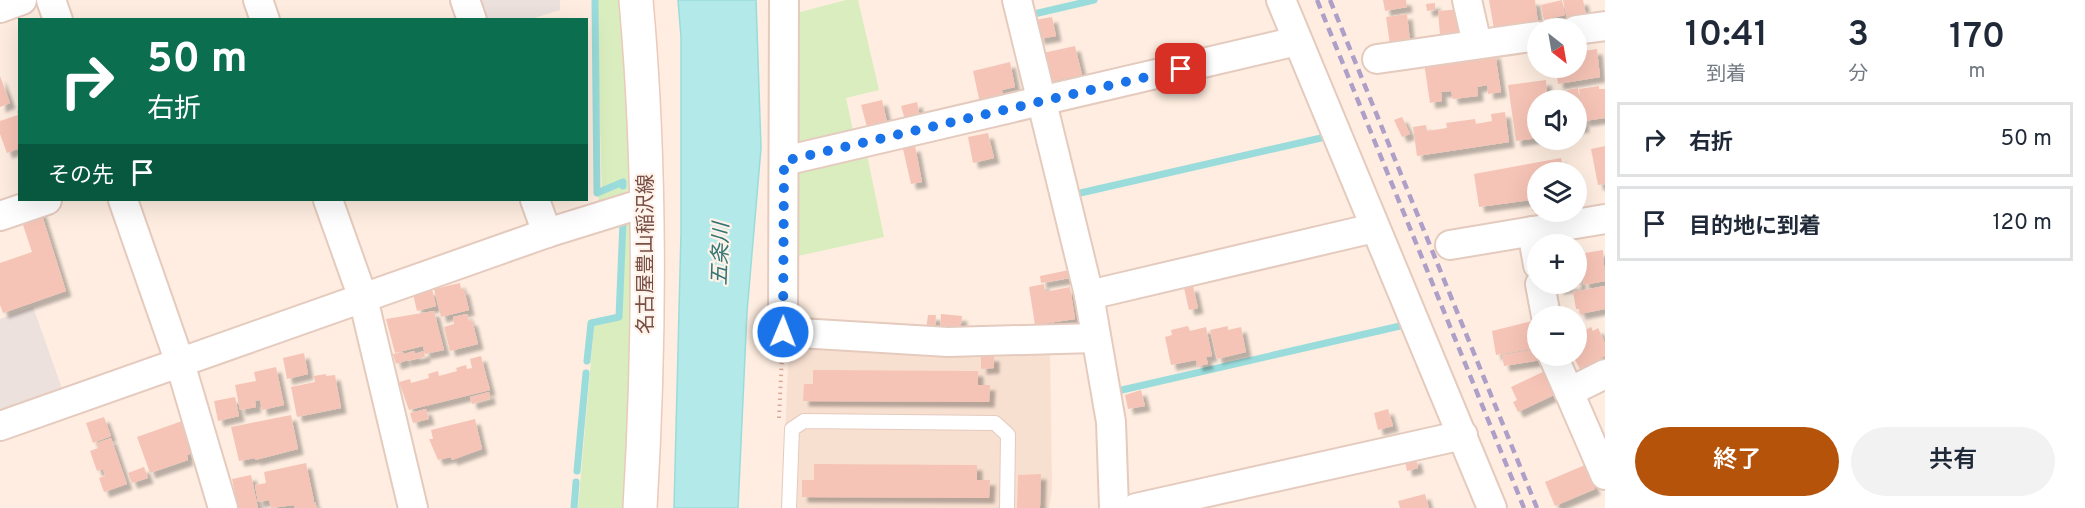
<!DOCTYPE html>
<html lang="ja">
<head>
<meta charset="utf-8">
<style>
	:root { --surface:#fff; --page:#f2f2f3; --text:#1f2937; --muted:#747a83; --line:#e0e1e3; --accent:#b45309 }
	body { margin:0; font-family:Overpass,"Noto Sans JP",sans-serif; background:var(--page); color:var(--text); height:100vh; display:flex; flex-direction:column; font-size:22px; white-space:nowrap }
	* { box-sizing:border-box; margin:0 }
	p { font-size:20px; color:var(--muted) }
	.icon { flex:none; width:33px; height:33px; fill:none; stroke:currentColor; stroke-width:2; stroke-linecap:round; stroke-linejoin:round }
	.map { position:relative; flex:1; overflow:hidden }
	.side { display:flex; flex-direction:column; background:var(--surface); width:480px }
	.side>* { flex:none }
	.guide { position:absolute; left:18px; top:18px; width:570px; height:183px; border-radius:0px; box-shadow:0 6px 24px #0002; background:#0b6e4f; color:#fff; overflow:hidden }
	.needle { width:39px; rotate:149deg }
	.controls { position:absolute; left:1527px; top:18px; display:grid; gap:12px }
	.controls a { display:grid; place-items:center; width:60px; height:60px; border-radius:50%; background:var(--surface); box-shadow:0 6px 24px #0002; font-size:30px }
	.pin { position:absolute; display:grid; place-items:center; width:51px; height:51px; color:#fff; margin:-26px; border-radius:12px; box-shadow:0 3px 9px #0006 }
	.me { position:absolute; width:66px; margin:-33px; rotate:1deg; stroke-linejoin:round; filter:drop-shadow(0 0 4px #0008) }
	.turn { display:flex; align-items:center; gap:21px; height:126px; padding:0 30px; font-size:27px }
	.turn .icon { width:78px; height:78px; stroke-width:2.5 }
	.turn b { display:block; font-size:42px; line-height:51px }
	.then { display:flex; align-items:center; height:57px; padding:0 30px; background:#0003; gap:12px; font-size:22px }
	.eta { display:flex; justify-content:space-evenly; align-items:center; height:102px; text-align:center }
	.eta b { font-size:36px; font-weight:600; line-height:42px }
	.primary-button { display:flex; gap:12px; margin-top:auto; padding:12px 30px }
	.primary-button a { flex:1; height:69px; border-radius:36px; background:var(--accent); color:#fff; font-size:24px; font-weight:600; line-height:69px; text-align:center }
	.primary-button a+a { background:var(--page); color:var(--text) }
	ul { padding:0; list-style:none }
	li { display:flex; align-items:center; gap:18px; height:75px; margin:0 12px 9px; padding:0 18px; border:3px solid var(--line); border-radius:0px }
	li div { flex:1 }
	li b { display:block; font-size:22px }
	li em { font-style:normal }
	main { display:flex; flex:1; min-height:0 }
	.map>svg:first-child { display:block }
</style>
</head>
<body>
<main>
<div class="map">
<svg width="1605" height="508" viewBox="0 0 1605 508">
	<defs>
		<filter id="shadow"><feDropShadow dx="5.5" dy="5.5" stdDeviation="1.5" flood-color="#0004"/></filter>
	</defs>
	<rect width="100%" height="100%" fill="#feede0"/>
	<path fill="#f8e0d1" d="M789,343L1050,351L1052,490L1049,508H782Z"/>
	<g fill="#ece1dc">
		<path d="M474,0H560V10L531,19H481Z"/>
		<path d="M33,307L64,394L0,417V319Z"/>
	</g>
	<g fill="#d9edbe">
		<path d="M596,0H629L635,186L617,197L599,203L598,196L622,185L621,188L624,187L625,180L602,189Z"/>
		<path d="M846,0H858L879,90L846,98L854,135L791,149L789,15Z"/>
		<path d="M867,155L884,237L789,258L790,173Z"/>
		<path d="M626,216L635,222L627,508H578L594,326L621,319Z"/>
	</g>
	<path fill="#b3e9e8" stroke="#99dcdb" stroke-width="1.5" d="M678,0H756L761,148L747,312L738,508H674L681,233V37Z"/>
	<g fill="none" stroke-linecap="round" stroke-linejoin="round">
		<g stroke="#99dcdb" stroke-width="7">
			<path d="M595,0L597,193L623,182V186"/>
			<path d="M1034,14L1094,0"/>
			<path d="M1076,194L1321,138"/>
			<path d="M587,361L591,323L619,317L623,222L620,218"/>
			<path d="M1122,390L1400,326"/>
			<path d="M577,471L586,373"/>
			<path d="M574,508L576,482"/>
		</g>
	</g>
	<g fill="#f6c4b6" filter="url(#shadow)">
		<path d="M1383,0H1406L1407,7L1385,11Z"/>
		<path d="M1489,0H1535L1538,23L1494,29Z"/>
		<path d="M1562,0L1565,15L1544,20L1541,5Z"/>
		<path d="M1563,0H1583L1586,15L1567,19Z"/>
		<path d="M1435,3V10L1427,11L1426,4Z"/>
		<path d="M1461,9L1463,33L1440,35L1438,11Z"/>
		<path d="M1407,14L1410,42L1390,45L1386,17Z"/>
		<path d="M1052,17L1056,36L1039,39L1035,20Z"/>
		<path d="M1075,46L1082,75L1049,82L1043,53Z"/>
		<path d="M1597,49L1600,77L1558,84L1556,68H1576V52Z"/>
		<path d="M1495,53L1501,92L1488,94L1487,85L1477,87L1478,96L1453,99L1451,91L1441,92L1442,101L1430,103L1424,63Z"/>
		<path d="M1010,62L1015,87L1002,90L1003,98L980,103L973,71Z"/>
		<path d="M0,76L10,103L0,107Z"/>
		<path d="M1546,80L1547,92H1552L1553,100H1538V138L1516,141L1508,85Z"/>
		<path d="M1599,86V89H1605V118L1584,121L1579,89Z"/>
		<path d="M1578,88L1584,127L1576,128V100L1561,99L1568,98L1567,90Z"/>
		<path d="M882,100L887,122L867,127L861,105Z"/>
		<path d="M917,102L920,117L905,120L901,106Z"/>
		<path d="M20,110V148L7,153L0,134V121L18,115L17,111Z"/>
		<path d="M1505,112L1509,142L1417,156L1413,127L1426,125L1427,131L1447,128L1446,123L1475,119L1476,124L1492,121L1491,114Z"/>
		<path d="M1402,117L1410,134L1402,137L1394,120Z"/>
		<path d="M988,133L994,158L973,163L968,137Z"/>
		<path d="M915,146L922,182L911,184L903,149Z"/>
		<path d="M1605,146V184L1598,185L1591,149Z"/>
		<path d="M1561,158L1564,172H1538V210L1532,211L1531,200L1479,207L1474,174Z"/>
		<path d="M40,209L66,291L3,313L0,305V263L32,252L20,216Z"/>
		<path d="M1603,250L1605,281L1584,285L1579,254Z"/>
		<path d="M1576,264L1581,285L1558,289L1557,284H1576Z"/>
		<path d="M1069,270L1070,278L1041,283L1040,276Z"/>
		<path d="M460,283L461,289H464L469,310L441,317L434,289Z"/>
		<path d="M1044,284L1045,292L1070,287L1075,319L1035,325L1029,287Z"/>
		<path d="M1193,286L1198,308L1189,310L1184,288Z"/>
		<path d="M1605,286V309L1580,314L1579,309H1576L1573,292Z"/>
		<path d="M432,289L436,306L417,311L413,294Z"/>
		<path d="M434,311L444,350L425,354L423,346L395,353L386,319Z"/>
		<path d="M467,314L469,321L472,320L478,344L450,351L444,327L454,324L453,317Z"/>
		<path d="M941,314L962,316L960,332L940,331Z"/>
		<path d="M928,315H936L935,330H926Z"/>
		<path d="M1532,321L1538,348L1496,355L1492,331Z"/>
		<path d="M1188,326L1190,331L1206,327L1212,356L1206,357L1208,364L1197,366L1196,360L1171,365L1165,337L1172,335L1171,330Z"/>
		<path d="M1228,326V330L1241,327L1246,352L1217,359L1210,330Z"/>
		<path d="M1591,327L1593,331L1598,328L1605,343V356L1580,369L1573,356H1576V335Z"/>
		<path d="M1538,349L1541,360L1504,366L1502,355Z"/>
		<path d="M414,351L415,354L424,351L425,357L406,361L404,354Z"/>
		<path d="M403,352L405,361L396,364L393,354Z"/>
		<path d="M304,353L308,374L287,379L283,358Z"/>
		<path d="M481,356L490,390L409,410L399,382L410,379L411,383L429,378L428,374L438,371L439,376L457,371L456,368L466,365L467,369L472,368L470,359Z"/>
		<path d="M981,356H994V368L981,369Z"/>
		<path d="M276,367L284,405L262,410L260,400L255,401L256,407L240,410L235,385L256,381L254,372Z"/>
		<path d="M813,370L978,371V385H990L989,402L803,401L804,384H813Z"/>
		<path d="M1545,371L1556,394L1518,412L1513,402L1517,400L1511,387Z"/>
		<path d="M326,374V376L335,375L341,408L297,417L291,387L315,382L314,376Z"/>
		<path d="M1141,390L1145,406L1128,409L1125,395Z"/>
		<path d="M489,392L490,399L472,404L470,397Z"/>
		<path d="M235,397L239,416L218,421L214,401Z"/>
		<path d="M426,409L429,419L413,423L410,413Z"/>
		<path d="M1388,409L1393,426L1378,430L1374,413Z"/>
		<path d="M291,415L298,449L255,460V458L239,461L231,427Z"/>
		<path d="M104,417L111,436L93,443L86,423Z"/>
		<path d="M475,419L482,449L452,460L451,457L438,460L429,439H433L431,430Z"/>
		<path d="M182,421L192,453L187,455L188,460L150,473L137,437Z"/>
		<path d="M111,438L127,484L104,492L99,478L105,476L103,469L97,471L90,451L98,448L97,443Z"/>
		<path d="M1416,458L1418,468L1407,471L1405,461Z"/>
		<path d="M306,463L314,501L308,503L315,502L317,508H295L294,505L271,508L269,500L258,502L255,485L266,483L264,472Z"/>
		<path d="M814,464L977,465V480H990L989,498L802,497V480H814Z"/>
		<path d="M1585,465L1595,489L1555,506L1545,482Z"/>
		<path d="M144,467L148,478L132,483L128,473Z"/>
		<path d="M1041,474L1040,508H1017L1018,475Z"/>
		<path d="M251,475L258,508H238L232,479Z"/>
		<path d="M1425,494L1429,508H1400L1398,501Z"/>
	</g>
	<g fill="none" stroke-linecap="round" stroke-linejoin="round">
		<g stroke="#e5cabe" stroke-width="16">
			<path id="service" d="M789,508L792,429L804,421L995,423L1008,435L1007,508"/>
		</g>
		<g stroke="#e5cabe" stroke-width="32">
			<g id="minor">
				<path d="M51,0L58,20"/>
				<path d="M258,0L265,20"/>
				<path d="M465,0L472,20"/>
				<path d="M784,0L783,332L948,342L1095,338"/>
				<path d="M1017,0L1089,295L1111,422L1114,508"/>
				<path d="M1281,0L1492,508"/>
				<path d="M1467,0L1477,44"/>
				<path d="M0,8L22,0"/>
				<path d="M1576,30L1605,26"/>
				<path d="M1377,59L1538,36"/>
				<path d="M784,161L1297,41"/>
				<path d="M123,200L180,363L223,508"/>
				<path d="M328,200L363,298L413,508"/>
				<path d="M535,200L547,233"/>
				<path d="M0,216L47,200"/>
				<path d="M1532,231L1538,265"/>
				<path d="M1450,245L1605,219"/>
				<path d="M1540,284L1546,316"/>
				<path d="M1089,295L1374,228"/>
				<path d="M1553,356L1569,392"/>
				<path d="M1605,374L1569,392L1605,475"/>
				<path d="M0,426L547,233L647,202"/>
				<path d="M1136,508L1463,435"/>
			</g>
		</g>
		<g stroke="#ebc9bb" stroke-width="36">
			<path id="secondary" d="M636,0C651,168 650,339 640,508"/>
		</g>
		<path stroke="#dba799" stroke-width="4" stroke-dasharray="1.5 4.5" stroke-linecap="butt" d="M779,418L782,357"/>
		<use href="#service" stroke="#fff" stroke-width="14"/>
		<use href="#minor" stroke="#fff" stroke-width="28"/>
		<use href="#secondary" stroke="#fff" stroke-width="33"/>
		<g stroke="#ae9fc8" stroke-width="4.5" stroke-dasharray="9 6" stroke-linecap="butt">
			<path d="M1317,0L1524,508"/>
			<path d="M1330,0L1537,508"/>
		</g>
	</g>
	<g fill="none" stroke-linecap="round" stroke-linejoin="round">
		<path stroke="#1a73e8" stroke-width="10" stroke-dasharray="0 18" d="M783,332L784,161L1181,69"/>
	</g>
	<g text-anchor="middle" stroke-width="4.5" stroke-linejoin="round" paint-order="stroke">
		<g font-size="20" fill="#774e45" stroke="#fff2e9">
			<text transform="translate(645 254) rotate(-90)" y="7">名古屋豊山稲沢線</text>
		</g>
		<g font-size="21" font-style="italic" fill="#357776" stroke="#fff2e9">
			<text transform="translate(720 254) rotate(-88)" y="7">五条川</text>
		</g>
	</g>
</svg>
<div class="controls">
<a><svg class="needle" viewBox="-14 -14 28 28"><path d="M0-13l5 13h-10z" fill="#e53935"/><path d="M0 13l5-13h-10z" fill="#747a83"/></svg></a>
<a><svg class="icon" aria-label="sound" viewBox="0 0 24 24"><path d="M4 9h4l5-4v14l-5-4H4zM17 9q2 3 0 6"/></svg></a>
<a><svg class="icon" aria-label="layers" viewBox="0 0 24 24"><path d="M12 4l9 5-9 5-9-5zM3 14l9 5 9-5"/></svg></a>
<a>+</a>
<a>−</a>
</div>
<div class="pin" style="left:1181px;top:69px;background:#d93025"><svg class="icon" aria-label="arrive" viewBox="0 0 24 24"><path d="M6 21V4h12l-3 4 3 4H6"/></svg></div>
<svg class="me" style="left:783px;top:332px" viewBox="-20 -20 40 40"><circle r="17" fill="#1a73e8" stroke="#fff" stroke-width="3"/><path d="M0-11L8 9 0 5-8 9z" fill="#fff"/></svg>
<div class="guide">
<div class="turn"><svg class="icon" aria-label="right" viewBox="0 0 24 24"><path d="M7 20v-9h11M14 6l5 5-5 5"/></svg><div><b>50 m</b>右折</div></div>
<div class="then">その先<svg class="icon" aria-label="arrive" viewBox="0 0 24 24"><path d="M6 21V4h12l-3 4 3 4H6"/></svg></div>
</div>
</div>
<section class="side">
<div class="eta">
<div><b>10:41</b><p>到着</p></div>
<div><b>3</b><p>分</p></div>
<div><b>170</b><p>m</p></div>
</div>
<ul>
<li><svg class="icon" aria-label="right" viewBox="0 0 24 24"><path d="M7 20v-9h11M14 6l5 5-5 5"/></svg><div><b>右折</b></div><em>50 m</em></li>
<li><svg class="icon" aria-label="arrive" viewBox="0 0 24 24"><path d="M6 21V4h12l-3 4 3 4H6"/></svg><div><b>目的地に到着</b></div><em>120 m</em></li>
</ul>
<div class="primary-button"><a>終了</a><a>共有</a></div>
</section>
</main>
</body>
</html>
